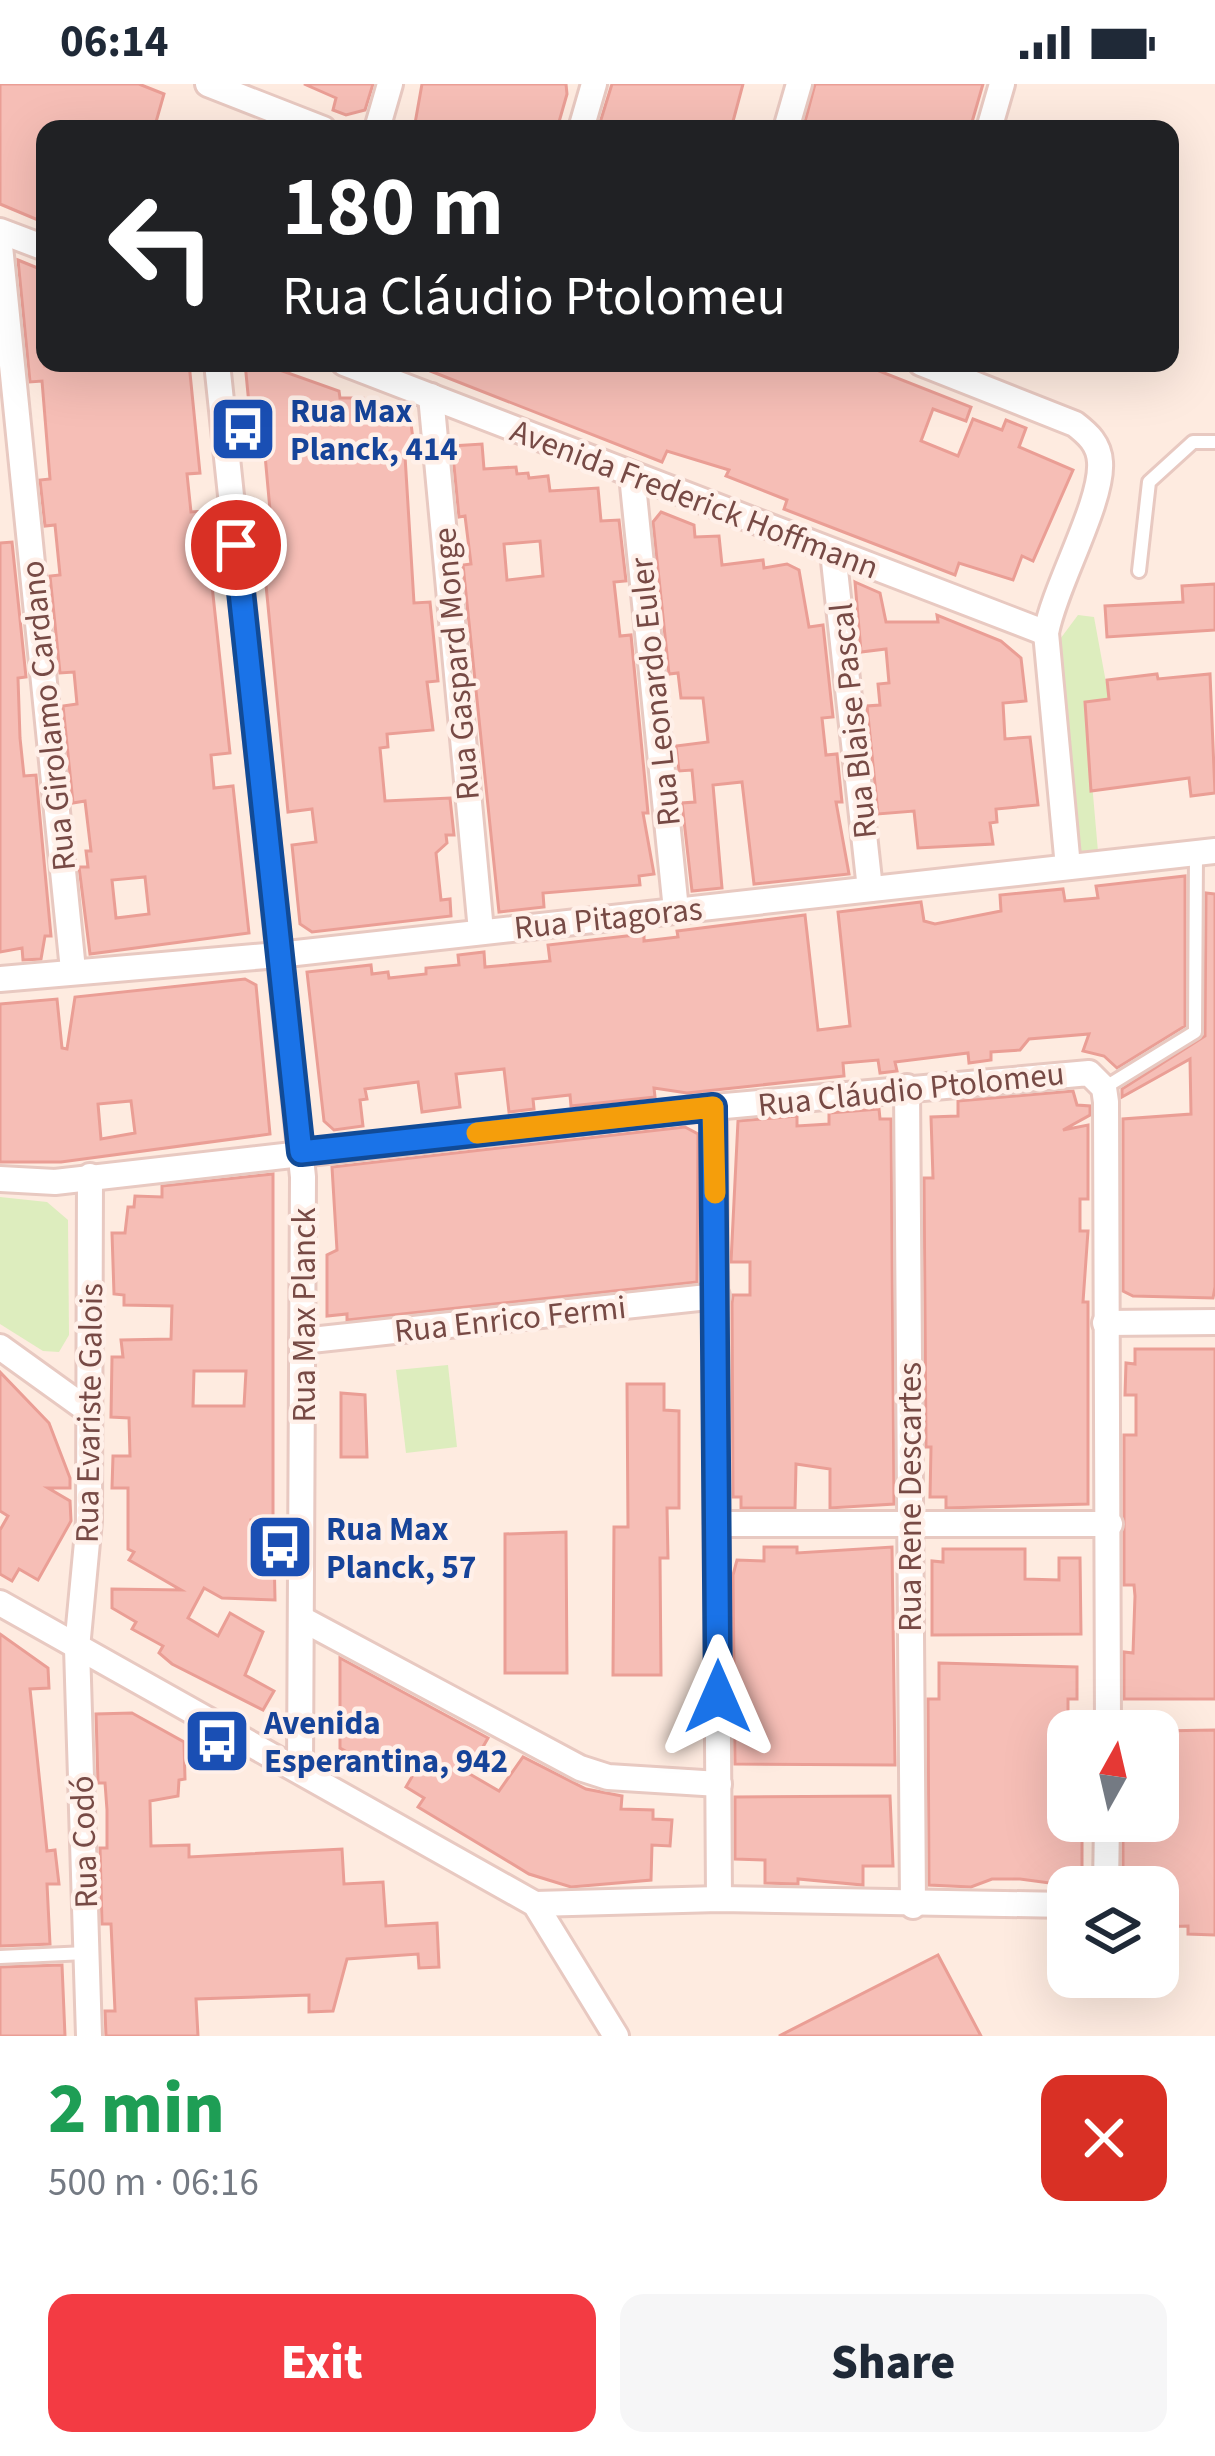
<!DOCTYPE html>
<html lang="en">
<head>
<meta charset="utf-8">
<style>
	:root { --surface:#fff; --page:#f6f6f7; --text:#1f2937; --muted:#747a83; --accent:#f33b43 }
	body { margin:0; font-family:"Source Sans 3",sans-serif; background:var(--page); color:var(--text); height:100vh; display:flex; flex-direction:column; font-size:45px; white-space:nowrap }
	* { box-sizing:border-box; margin:0 }
	p { font-size:39px; color:var(--muted) }
	.icon { flex:none; width:66px; height:66px; fill:none; stroke:currentColor; stroke-width:2; stroke-linecap:round; stroke-linejoin:round }
	.map { position:relative; height:1952px; overflow:hidden }
	.details { display:flex; flex-direction:column; background:var(--surface); flex:1 }
	.details>* { flex:none }
	.banner { position:absolute; left:36px; top:36px; width:1143px; height:252px; border-radius:24px; box-shadow:0 12px 48px #0002; background:#202124; color:#fff; overflow:hidden }
	.needle { width:78px; rotate:8deg }
	.controls { position:absolute; left:1047px; top:1626px; display:grid; gap:24px }
	.controls a { display:grid; place-items:center; width:132px; height:132px; border-radius:24px; background:var(--surface); box-shadow:0 12px 48px #0002; font-size:60px }
	.pin { position:absolute; display:grid; place-items:center; width:102px; height:102px; color:#fff; margin:-51px; border:6px solid #fff; border-radius:50%; box-shadow:0 3px 12px #0007 }
	.me { position:absolute; width:132px; margin:-66px; rotate:0deg; stroke-linejoin:round; filter:drop-shadow(0 0 9px #0008) }
	.turn { display:flex; align-items:center; gap:42px; height:252px; padding:0 48px; font-size:54px }
	.turn .icon { width:156px; height:156px; stroke-width:2.5 }
	.turn b { display:block; font-size:84px; line-height:102px }
	.round { display:grid; place-items:center; flex:none; width:126px; height:126px; border-radius:24px; background:var(--page) }
	.overview { display:flex; align-items:center; justify-content:space-between; height:204px; padding:0 48px }
	h1 { font-size:72px; font-weight:800; line-height:90px; color:#1e9e55 }
	.button { display:flex; gap:24px; margin-top:auto; padding:24px 48px }
	.button a { flex:1; height:138px; border-radius:24px; background:var(--accent); color:#fff; font-size:48px; font-weight:800; line-height:138px; text-align:center }
	.button a+a { background:var(--page); color:var(--text) }
	.status { display:flex; justify-content:space-between; align-items:center; height:84px; padding:0 60px; background:var(--surface); direction:ltr }
	.status svg { height:33px; fill:currentColor }
	.map>svg:first-child { display:block }
</style>
</head>
<body>
<div class="status"><b>06:14</b><svg viewBox="0 0 49 12"><path d="M0 12V9h3v3zM5 12V6h3v6zM10 12V3h3v9zM15 12V0h3v12zM26 1h20v11H26zM47 4h2v5h-2z"/></svg></div>
<div class="map">
<svg width="1215" height="1952" viewBox="0 0 1215 1952">
	<rect width="100%" height="100%" fill="#feebe0"/>
	<g fill="#ddedbe">
		<path d="M1078,531L1094,533L1109,615L1085,619L1099,779L1068,783L1046,574Z"/>
		<path d="M0,1113L47,1118L68,1136L69,1251L59,1268L43,1267L0,1240Z"/>
		<path d="M448,1281L457,1363L406,1369L396,1286Z"/>
	</g>
	<g fill="#f6beb6" stroke="#ea9e95" stroke-width="3" fill-rule="evenodd">
		<path d="M0,0H139L164,10L154,45H45V139L0,120Z"/>
		<path d="M304,0H373L365,26L346,31L333,26L336,14Z"/>
		<path d="M422,0H566L567,10L557,45H414Z"/>
		<path d="M612,0H743L731,45H598Z"/>
		<path d="M815,0H983L970,45H803Z"/>
		<path d="M18,176L45,187V282L189,279L200,389L187,390L191,428L204,427L230,669L211,671L214,704L233,702L249,849L90,870L79,783H88L86,767H91L85,717L73,719L63,622L77,620L74,588L60,589L50,492L60,491L55,441L45,442L40,396L50,395L42,297L30,298ZM145,793L149,830L116,834L112,796Z"/>
		<path d="M245,279H260L339,307L340,314H363L365,324L376,322V329L410,332L415,371L405,372L414,519L430,518L438,597L427,598L433,646L387,650L388,663L380,664L385,717L450,714L454,751H446L447,759L436,769L441,816L450,815L451,832L312,848L300,840L292,761L316,758L312,725L288,728L263,470L274,469L268,404L265,371L254,372Z"/>
		<path d="M410,279H859L971,323L966,337L933,325L921,357L958,372L973,335L1002,346L1006,336L1026,344L1019,363L1073,386L1033,477L1022,472L1013,496L959,479L955,491L784,425L787,416L726,392L729,386L667,367L662,378Z"/>
		<path d="M482,360L484,385L516,383L517,390L528,389L529,394L548,392L550,407L598,404L601,437L619,436L626,497L614,498L620,552L631,551L648,729H643L654,790L639,792L640,801L543,809L544,823L499,828L463,481L471,480L465,432L459,433L452,362ZM540,457L543,492L507,496L504,460Z"/>
		<path d="M661,428L694,441L695,453L719,452L722,481L763,476L764,484L787,480L799,486L809,543L823,541L833,633L822,634L826,671L837,670L842,718H836L849,790L754,800L742,698L713,701L722,804L692,807L682,719L695,718L692,686L679,687L676,662L708,658L703,614H681L678,589L669,590L653,438Z"/>
		<path d="M12,458L26,593L18,594L20,654L24,692L36,691L51,852H45L41,875L23,876L22,864L0,868V459Z"/>
		<path d="M855,498L880,509L886,538H938L937,531L1001,557L1021,574L1026,617L1003,619L1005,655L1030,653L1038,721L996,725L997,738L990,739L993,760L918,764L914,727L878,730L867,622L880,621L878,600L889,599L886,565L861,568Z"/>
		<path d="M1215,500V546L1107,553L1105,522L1183,518L1182,502Z"/>
		<path d="M1157,590L1158,595L1210,590L1215,709L1191,712L1189,694L1091,707L1085,618L1109,615L1107,596Z"/>
		<path d="M1185,792V942L1117,984L1104,972L1083,967L1089,950L1029,955L1020,966L991,968V976L969,979L968,969L895,978L897,987L880,989L878,976L843,979L844,992L687,1009L654,1004L655,1013L571,1022L570,1011L533,1015L534,1025L509,1028L504,985L456,990L460,1023L422,1028L418,998L365,1005L367,1015L360,1016L363,1042L334,1046L324,1037L307,888L371,881L372,890L388,888L389,894L426,890V884L459,881L458,871L484,868L485,883L550,877L548,861L644,850V857L678,853L677,847L805,831L818,946L850,942L838,828L921,818L924,837L935,840L1001,827L1000,811L1063,805L1065,817L1098,814L1096,802Z"/>
		<path d="M1206,809L1215,810V1203L1213,1214L1133,1212L1123,1207V1035L1191,1030L1190,975L1122,1013V1005L1205,952Z"/>
		<path d="M245,895L256,901L270,1050L61,1078H0V920L57,915L62,964L67,965L75,913ZM131,1017L135,1049L101,1055L98,1020Z"/>
		<path d="M1073,1007L1077,1021L1090,1022V1031L1063,1046L1088,1041V1115H1080V1147H1088L1083,1218H1088V1420L946,1424V1413H930L931,1363H926L924,1094H933L931,1033L958,1032V1017Z"/>
		<path d="M879,1025L880,1035H891L894,1420L830,1424V1385L796,1380L795,1424H741V1413H733L732,1219L733,1211H750V1178H731L738,1037L797,1032V1042L829,1040V1029Z"/>
		<path d="M685,1043L698,1050L697,1198L347,1236V1230L327,1232V1171L337,1166L332,1083Z"/>
		<path d="M273,1090V1436H251L253,1469H274L275,1516L222,1514L204,1504L188,1534L218,1552L230,1529L263,1548L245,1591L274,1607L263,1626L172,1580L159,1569L163,1562L132,1545L136,1538L112,1524V1505L181,1506L129,1476L134,1468L128,1465V1404H112L113,1372H130L129,1334L111,1333L112,1273H123L121,1256L171,1255L172,1222L124,1221V1211L114,1210L112,1149H125L128,1123H134L135,1112L162,1113V1102ZM194,1287H246L244,1322H193Z"/>
		<path d="M1135,1265H1215V1615H1124V1568L1133,1569L1135,1512L1134,1501H1124V1351H1136V1311H1125L1126,1279L1135,1280Z"/>
		<path d="M0,1288L49,1339L70,1394V1404H48L70,1417L71,1437L38,1496L19,1485L12,1497L0,1490V1446L8,1432L0,1427Z"/>
		<path d="M627,1300H664V1326L679,1327V1424H667L668,1474H660L661,1591H613L614,1443H628Z"/>
		<path d="M341,1309L365,1311L367,1373H341Z"/>
		<path d="M566,1448L567,1589H505V1450Z"/>
		<path d="M764,1463H797V1469L892,1463L895,1681L735,1680L733,1491L737,1476L764,1477Z"/>
		<path d="M943,1465H1025V1495L1059,1496V1474H1080L1081,1550L932,1551V1477L943,1478Z"/>
		<path d="M0,1550L48,1584L49,1604L30,1605L47,1767L55,1766L59,1800H47L50,1860L0,1862Z"/>
		<path d="M340,1574L488,1654L468,1689L499,1707L523,1673L586,1705L622,1712L621,1725L653,1726V1735L672,1736L670,1762L652,1761L651,1796L571,1803L529,1790L418,1723L424,1714L406,1703L413,1691L375,1669L369,1680L340,1664Z"/>
		<path d="M939,1579L1077,1583V1615H1068V1713H1058V1751L1082,1753V1785H1090V1791L1079,1803L1020,1795H992L971,1803L929,1801L928,1615H939Z"/>
		<path d="M132,1629L184,1658L185,1695L179,1696L178,1712L150,1717L151,1762L189,1761V1773L342,1765L344,1800L383,1798L386,1842L437,1839L439,1883L419,1884L418,1870L347,1875L333,1927L309,1928V1911L196,1915L198,1952H106L105,1927H115L111,1840H102L100,1764H107V1726L105,1699H98L96,1630Z"/>
		<path d="M1215,1646V1851L1188,1850V1842L1158,1843V1803H1136V1791H1123V1737H1158V1647Z"/>
		<path d="M890,1712L893,1782H863V1801L798,1795V1800L765,1799V1776L735,1775V1713Z"/>
		<path d="M938,1871L981,1952H779Z"/>
		<path d="M62,1881L65,1952H0V1883Z"/>
	</g>
	<g fill="none" stroke-linecap="round" stroke-linejoin="round">
		<g stroke="#e8c9c1" stroke-width="18">
			<g id="service">
				<path d="M1139,487L1149,398L1193,358H1215"/>
				<path d="M1104,1004L1195,948L1196,770"/>
				<path d="M0,1873L86,1869"/>
			</g>
		</g>
		<g stroke="#e8c9c1" stroke-width="30">
			<g id="minor">
				<path d="M208,0L323,45"/>
				<path d="M377,45L390,0"/>
				<path d="M581,45L594,0"/>
				<path d="M786,45L799,0"/>
				<path d="M989,45L1002,0"/>
				<path d="M0,147L45,164"/>
				<path d="M0,162L73,886"/>
				<path d="M217,279L303,1093L300,1683"/>
				<path d="M344,279L1046,549"/>
				<path d="M921,279L1075,340C1088,350 1099,360 1100,378C1103,418 1055,501 1046,549L1068,783"/>
				<path d="M431,312L481,847"/>
				<path d="M632,391L676,826"/>
				<path d="M833,468L870,805"/>
				<path d="M0,895L278,871L1215,767"/>
				<path d="M907,1003L913,1822"/>
				<path d="M714,1023L719,1815"/>
				<path d="M0,1095L55,1098L714,1023L1089,989L1104,1004L1106,1018L1108,1647"/>
				<path d="M1105,1239L1215,1238"/>
				<path d="M302,1257L717,1212"/>
				<path d="M0,1263L89,1327"/>
				<path d="M718,1440H1110"/>
				<path d="M0,1519L535,1820L616,1952"/>
				<path d="M302,1535L580,1684L608,1693L719,1700"/>
				<path d="M1106,1803L1107,1737"/>
				<path d="M535,1820L719,1815L1068,1821"/>
				<path d="M89,1952L77,1564L89,1437L90,1092"/>
			</g>
		</g>
		<use href="#service" stroke="#fff" stroke-width="12"/>
		<use href="#minor" stroke="#fff" stroke-width="24"/>
	</g>
	<g fill="none" stroke-linecap="round" stroke-linejoin="round">
		<g stroke="#114b97" stroke-width="30">
			<path id="route" d="M236,461L301,1068L713,1023L718,1613"/>
		</g>
		<use href="#route" stroke="#1a73e8" stroke-width="21"/>
		<path stroke="#f59e0b" stroke-width="21" d="M477,1049L713,1023L715,1109"/>
	</g>
	<defs>
		<g id="bus-square" transform="scale(3.45)"><rect x="-9" y="-9" width="18" height="18" rx="4" fill="#1a4fb4" stroke="#fff0e9"/><path d="M-5-6H5V4H4V6H2V4H-2V6H-4V4H-5ZM-3.5-4V0h7V-4ZM-3.5 1.2v1.5H-2V1.2ZM2 1.2v1.5H3.5V1.2Z" fill="#fff"/></g>
	</defs>
	<g fill-rule="evenodd">
		<use href="#bus-square" x="243" y="345"/>
		<use href="#bus-square" x="280" y="1463"/>
		<use href="#bus-square" x="217" y="1657"/>
	</g>
	<g text-anchor="middle" stroke-width="9" stroke-linejoin="round" paint-order="stroke">
		<g font-size="33" font-weight="bold" fill="#164399" stroke="#fff0e9" text-anchor="start">
			<text x="290" y="338">Rua Max<tspan x="290" dy="38">Planck, 414</tspan></text>
			<text x="326" y="1456">Rua Max<tspan x="326" dy="38">Planck, 57</tspan></text>
			<text x="264" y="1650">Avenida<tspan x="264" dy="38">Esperantina, 942</tspan></text>
		</g>
		<g font-size="33" fill="#774a45" stroke="#fff0e9">
			<text transform="translate(695 414) rotate(21)" y="12">Avenida Frederick Hoffmann</text>
			<text transform="translate(455 580) rotate(-95)" y="12">Rua Gaspard Monge</text>
			<text transform="translate(654 608) rotate(-96)" y="12">Rua Leonardo Euler</text>
			<text transform="translate(47 632) rotate(-96)" y="12">Rua Girolamo Cardano</text>
			<text transform="translate(852 637) rotate(-96)" y="12">Rua Blaise Pascal</text>
			<text transform="translate(608 833) rotate(-6)" y="12">Rua Pitagoras</text>
			<text transform="translate(911 1004) rotate(-6)" y="12">Rua Cláudio Ptolomeu</text>
			<text transform="translate(303 1231) rotate(-90)" y="12">Rua Max Planck</text>
			<text transform="translate(510 1234) rotate(-6)" y="12">Rua Enrico Fermi</text>
			<text transform="translate(88 1329) rotate(-89)" y="12">Rua Evariste Galois</text>
			<text transform="translate(909 1413) rotate(-90)" y="12">Rua Rene Descartes</text>
			<text transform="translate(83 1758) rotate(-92)" y="12">Rua Codó</text>
		</g>
	</g>
</svg>
<div class="controls">
<a><svg class="needle" viewBox="-14 -14 28 28"><path d="M0-13l5 13h-10z" fill="#e53935"/><path d="M0 13l5-13h-10z" fill="#747a83"/></svg></a>
<a><svg class="icon" aria-label="layers" viewBox="0 0 24 24"><path d="M12 4l9 5-9 5-9-5zM3 14l9 5 9-5"/></svg></a>
</div>
<div class="pin" style="left:236px;top:461px;background:#d93025"><svg class="icon" aria-label="arrive" viewBox="0 0 24 24"><path d="M6 21V4h12l-3 4 3 4H6"/></svg></div>
<svg class="me" style="left:718px;top:1613px" viewBox="-20 -20 40 40"><path d="M0-17L14 15 0 8-14 15z" fill="#1a73e8" stroke="#fff" stroke-width="4"/></svg>
<div class="banner">
<div class="turn"><svg class="icon" aria-label="left" viewBox="0 0 24 24"><path d="M17 20v-9H6M10 6l-5 5 5 5"/></svg><div><b>180 m</b>Rua Cláudio Ptolomeu</div></div>
</div>
</div>
<section class="details">
<div class="overview"><div><h1>2 min</h1><p>500 m · 06:16</p></div><a class="round" style="background:#d93025;color:#fff"><svg class="icon" aria-label="close" viewBox="0 0 24 24"><path d="M6 6l12 12M18 6L6 18"/></svg></a></div>
<div class="button"><a>Exit</a><a>Share</a></div>
</section>
</body>
</html>
